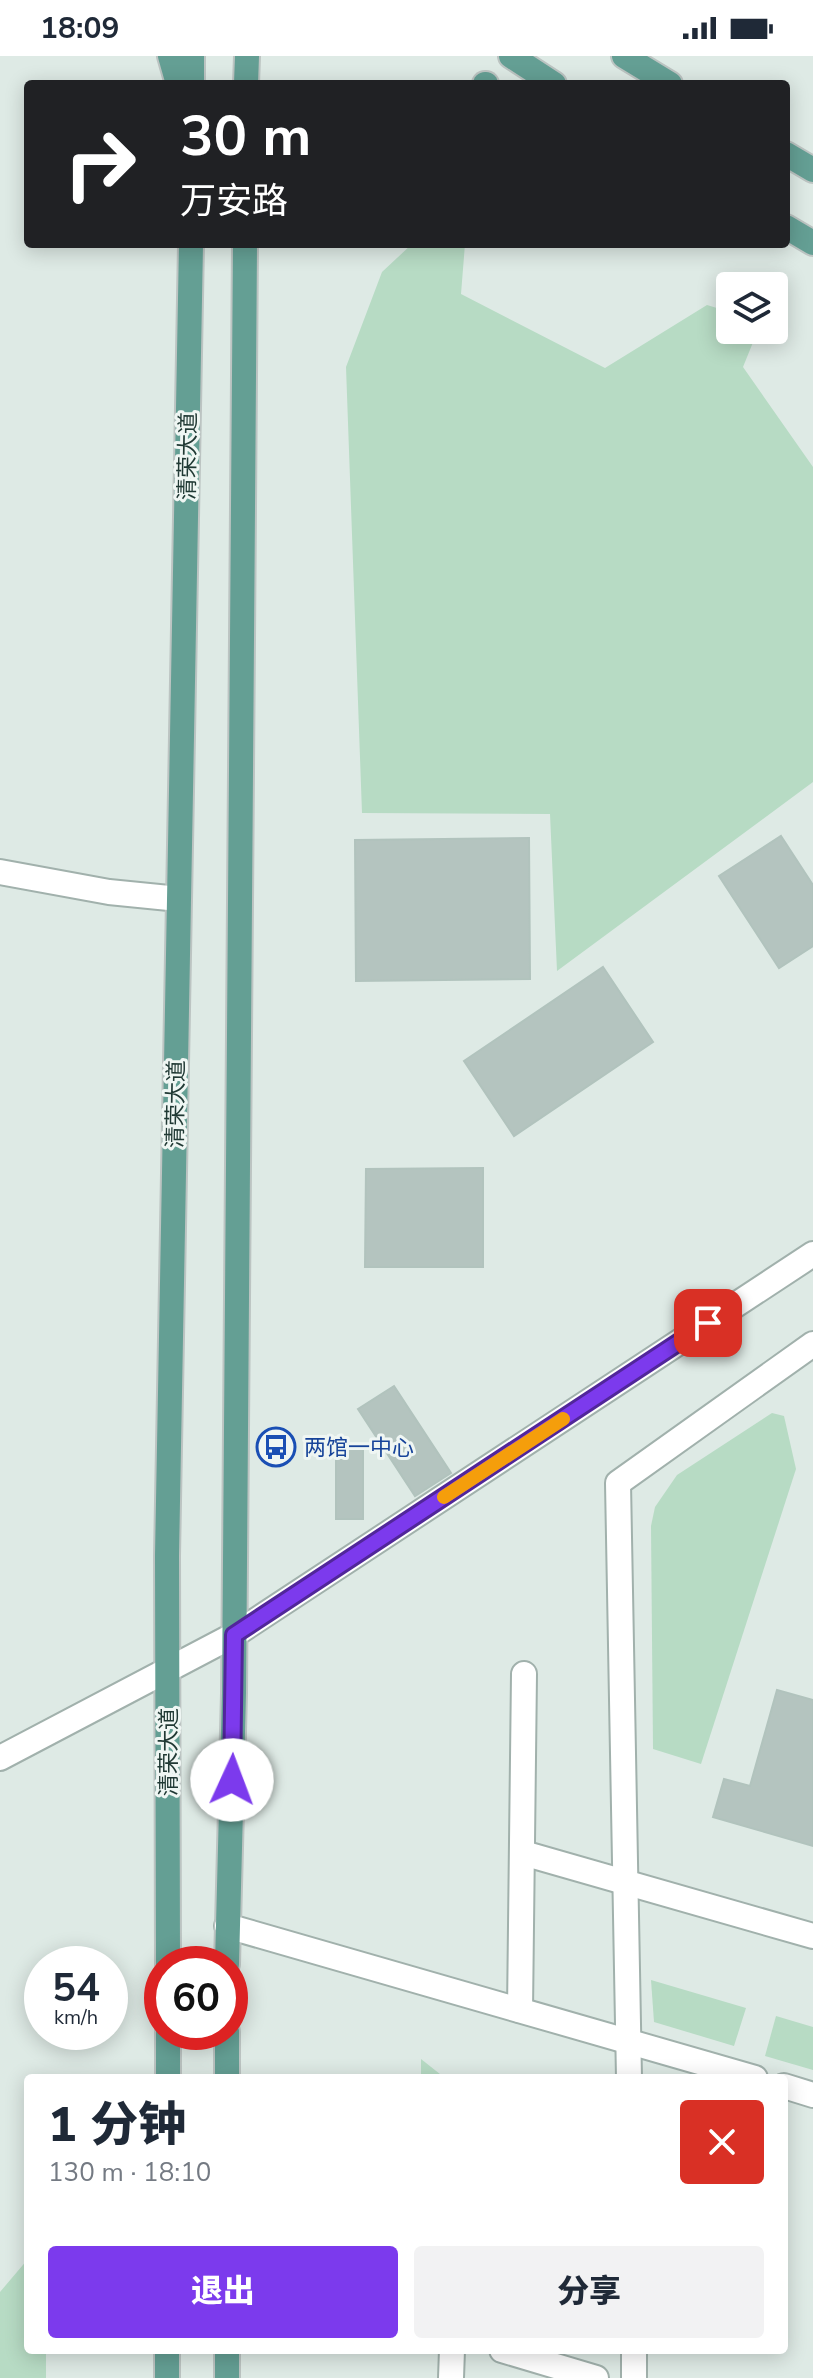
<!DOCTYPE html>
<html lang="zh">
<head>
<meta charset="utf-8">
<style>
	:root { --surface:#fff; --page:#f2f2f3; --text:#1f2937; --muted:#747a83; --accent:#7c3aed }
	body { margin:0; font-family:"Nunito Sans","Noto Sans SC",sans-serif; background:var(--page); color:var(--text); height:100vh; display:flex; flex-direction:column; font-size:30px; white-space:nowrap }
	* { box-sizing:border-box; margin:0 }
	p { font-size:26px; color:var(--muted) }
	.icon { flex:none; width:44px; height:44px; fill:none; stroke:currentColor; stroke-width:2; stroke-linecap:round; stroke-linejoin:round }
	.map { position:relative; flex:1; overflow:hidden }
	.drawer { position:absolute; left:24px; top:2018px; width:764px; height:280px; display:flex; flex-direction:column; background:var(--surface); border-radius:8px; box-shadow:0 4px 20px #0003 }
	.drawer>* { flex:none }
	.guide { position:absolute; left:24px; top:24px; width:766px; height:168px; border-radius:8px; box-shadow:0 4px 20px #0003; background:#202124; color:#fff; overflow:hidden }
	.tools { position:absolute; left:716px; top:216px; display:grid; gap:16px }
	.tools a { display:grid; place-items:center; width:72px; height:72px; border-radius:8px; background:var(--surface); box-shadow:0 4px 20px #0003; font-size:40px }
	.speed { position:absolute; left:24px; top:1890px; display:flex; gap:16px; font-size:40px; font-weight:700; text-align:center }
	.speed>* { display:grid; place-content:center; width:104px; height:104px; border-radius:50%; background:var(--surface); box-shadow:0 4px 20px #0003; line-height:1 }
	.speed small { font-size:20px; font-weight:400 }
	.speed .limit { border:12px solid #d22; background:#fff; color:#111 }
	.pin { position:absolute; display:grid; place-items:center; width:68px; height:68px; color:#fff; margin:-34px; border-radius:16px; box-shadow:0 4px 12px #0006 }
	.me { position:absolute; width:88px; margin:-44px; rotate:2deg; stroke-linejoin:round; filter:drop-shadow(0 0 6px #0008) }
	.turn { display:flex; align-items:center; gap:28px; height:168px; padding:0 24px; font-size:36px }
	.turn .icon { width:104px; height:104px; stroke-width:2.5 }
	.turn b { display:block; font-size:56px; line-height:68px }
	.round { display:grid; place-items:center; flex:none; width:84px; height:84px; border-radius:8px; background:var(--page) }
	.overview { display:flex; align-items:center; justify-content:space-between; height:136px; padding:0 24px }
	h1 { font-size:48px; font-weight:800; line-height:60px }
	.button { display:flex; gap:16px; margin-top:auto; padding:16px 24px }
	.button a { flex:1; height:92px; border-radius:8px; background:var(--accent); color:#fff; font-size:32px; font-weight:800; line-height:92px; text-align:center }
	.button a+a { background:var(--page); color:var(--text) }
	.status { display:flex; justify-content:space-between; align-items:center; height:56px; padding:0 40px; background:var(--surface); direction:ltr }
	.status svg { height:22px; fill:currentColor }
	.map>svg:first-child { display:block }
</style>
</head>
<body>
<div class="status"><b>18:09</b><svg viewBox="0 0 49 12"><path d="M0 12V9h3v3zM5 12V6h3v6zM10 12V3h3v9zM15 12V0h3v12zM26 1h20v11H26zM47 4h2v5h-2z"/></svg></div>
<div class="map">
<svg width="813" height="2322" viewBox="0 0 813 2322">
	<rect width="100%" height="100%" fill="#deeae5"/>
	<g fill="#b7dbc4">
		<path d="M412,188H465L461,238L605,312L707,249L730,256V274H758L743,311L813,411V726L557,915L550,758L362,757L346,311L382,216Z"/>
		<path d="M772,1357L784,1360L796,1413L701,1708L653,1693L651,1470L655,1451L677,1419Z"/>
		<path d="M651,1924L746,1952L734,1990L654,1966Z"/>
		<path d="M776,1960L813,1971V2014L765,2000Z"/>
		<path d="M421,2003L445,2022H421Z"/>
		<path d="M28,2203V2294H46V2322H0V2236Z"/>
	</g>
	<g fill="#b4c4bf" stroke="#b1c3bd" stroke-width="2">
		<path d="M781,780L813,829V890L779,912L719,820Z"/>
		<path d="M529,782L530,923L356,925L355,784Z"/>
		<path d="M603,911L653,986L514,1080L464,1005Z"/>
		<path d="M483,1112V1211H365L366,1113Z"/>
		<path d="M394,1330L451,1417L415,1440L358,1353Z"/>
		<rect x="336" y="1392" width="27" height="71"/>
		<path d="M777,1634L813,1644V1790L713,1761L724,1723L750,1730Z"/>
	</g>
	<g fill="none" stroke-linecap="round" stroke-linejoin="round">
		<g stroke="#a1b1ac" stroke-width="28">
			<g id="street">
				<path d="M0,816L109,836L179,843"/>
				<path d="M0,1702L234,1579L813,1198"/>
				<path d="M523,1797L813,1880"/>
				<path d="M227,1870L755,2022"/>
				<path d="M520,1954L524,1618"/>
				<path d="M629,2022L618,1427L813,1288"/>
				<path d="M784,2030L813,2039"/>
				<path d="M502,2294L596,2322"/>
				<path d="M634,2294V2322"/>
				<path d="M451,2322L452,2294"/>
			</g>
		</g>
		<g stroke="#bcc4c2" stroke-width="28">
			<g id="primary">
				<path d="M170,0L178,28"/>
				<path d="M192,0V28"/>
				<path d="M511,0L554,28"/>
				<path d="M624,0L670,28"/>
				<path d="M246,28L247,0"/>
				<path d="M485,28H486"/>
				<path d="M786,98L813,114"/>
				<path d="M786,171L813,187"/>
				<path d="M168,1908L167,1500L191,188"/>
				<path d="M227,1908L234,1637L245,188"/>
				<path d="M168,2022V1976"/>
				<path d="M227,2022V1976"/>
				<path d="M167,2322V2294"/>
				<path d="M227,2322V2294"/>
			</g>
		</g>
		<use href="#street" stroke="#fff" stroke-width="24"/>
		<use href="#primary" stroke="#649f94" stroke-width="24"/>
	</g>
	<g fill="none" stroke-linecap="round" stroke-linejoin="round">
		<g stroke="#51269a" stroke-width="20">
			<path id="route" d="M232,1724L234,1579L708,1267"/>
		</g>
		<use href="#route" stroke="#7c3aed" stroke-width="14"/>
		<path stroke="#f59e0b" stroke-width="14" d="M444,1441L563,1363"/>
	</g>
	<defs>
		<g id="bus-ring" transform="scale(2)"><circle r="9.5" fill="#eff6f3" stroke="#1a4fb4" stroke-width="1.5"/><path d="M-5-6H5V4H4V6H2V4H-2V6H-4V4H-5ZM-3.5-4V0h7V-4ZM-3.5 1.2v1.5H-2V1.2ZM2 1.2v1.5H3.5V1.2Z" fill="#1a4fb4"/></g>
	</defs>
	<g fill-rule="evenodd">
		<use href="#bus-ring" x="276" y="1391"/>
	</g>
	<g text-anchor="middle" stroke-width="6" stroke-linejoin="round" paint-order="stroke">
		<g font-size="22" fill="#203934" stroke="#eff6f3">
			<text transform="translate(187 400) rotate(-89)" y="8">清荣大道</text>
			<text transform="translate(175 1048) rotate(-89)" y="8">清荣大道</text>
			<text transform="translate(168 1696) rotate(-90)" y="8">清荣大道</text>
		</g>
		<g font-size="22" fill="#164399" stroke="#eff6f3" text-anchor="start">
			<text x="304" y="1399">两馆一中心</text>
		</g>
	</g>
</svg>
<div class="tools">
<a><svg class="icon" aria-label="layers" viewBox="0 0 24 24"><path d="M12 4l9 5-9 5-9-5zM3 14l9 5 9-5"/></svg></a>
</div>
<div class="speed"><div>54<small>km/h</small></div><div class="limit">60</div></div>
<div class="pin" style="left:708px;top:1267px;background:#d93025"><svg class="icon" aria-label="arrive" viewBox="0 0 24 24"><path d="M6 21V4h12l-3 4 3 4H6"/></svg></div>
<svg class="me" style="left:232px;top:1724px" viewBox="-20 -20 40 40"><circle r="19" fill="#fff"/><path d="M0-13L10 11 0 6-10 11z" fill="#7c3aed"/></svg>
<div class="guide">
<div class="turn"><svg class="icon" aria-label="right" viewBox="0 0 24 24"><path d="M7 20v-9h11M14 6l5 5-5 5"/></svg><div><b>30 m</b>万安路</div></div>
</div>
<section class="drawer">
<div class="overview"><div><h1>1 分钟</h1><p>130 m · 18:10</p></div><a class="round" style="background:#d93025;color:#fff"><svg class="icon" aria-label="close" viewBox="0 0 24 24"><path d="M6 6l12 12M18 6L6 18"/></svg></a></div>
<div class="button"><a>退出</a><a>分享</a></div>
</section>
</div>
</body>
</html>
